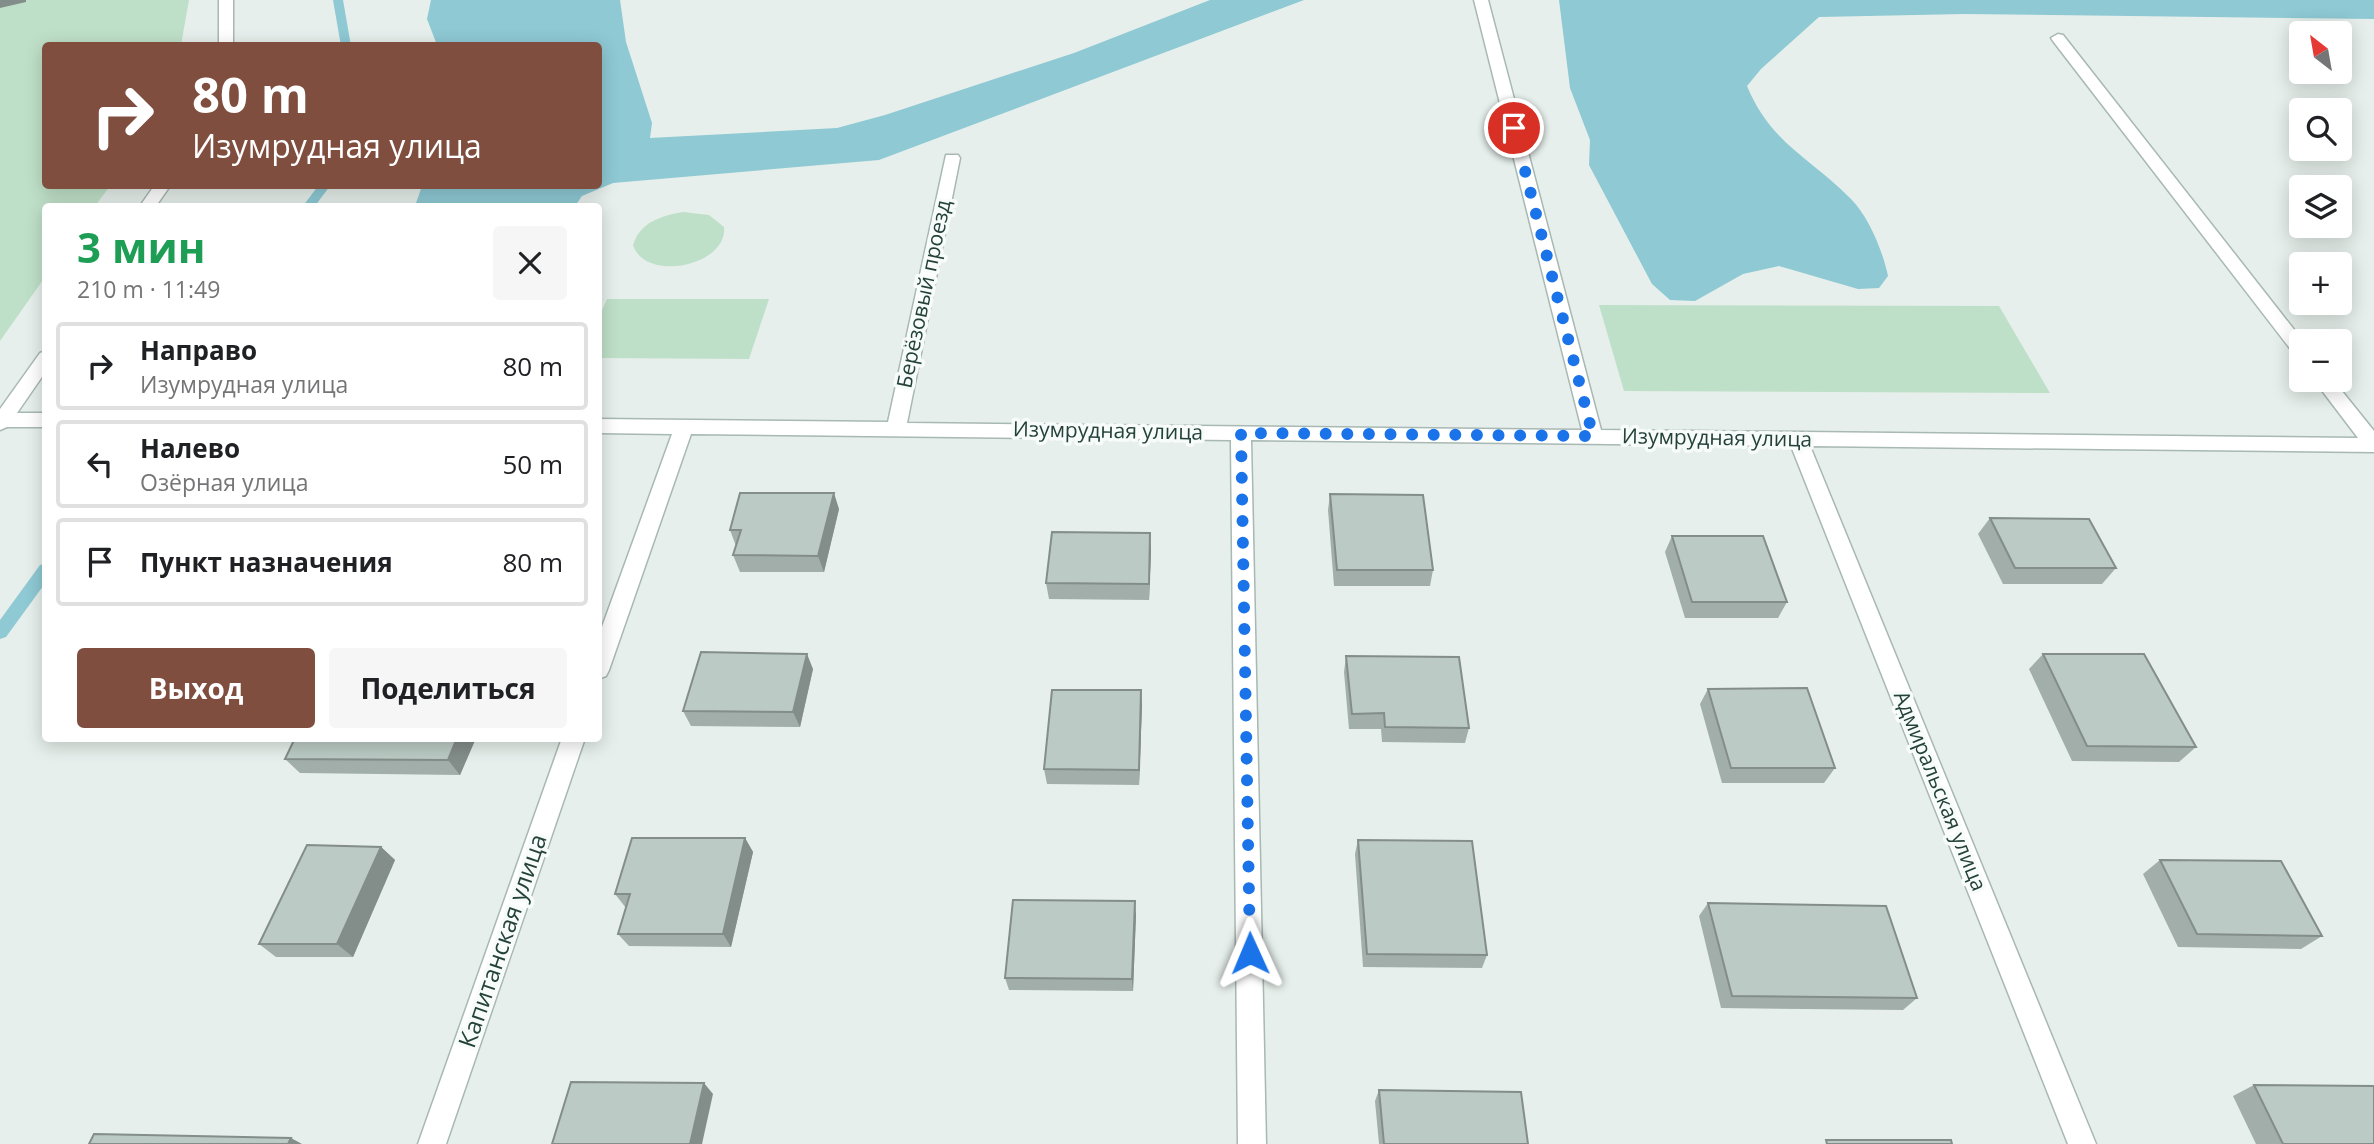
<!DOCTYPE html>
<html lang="ru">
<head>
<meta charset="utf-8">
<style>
	:root { --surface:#fff; --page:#f6f6f6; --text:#202124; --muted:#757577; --line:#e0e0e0; --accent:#7f4e3f }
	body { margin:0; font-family:"Open Sans",sans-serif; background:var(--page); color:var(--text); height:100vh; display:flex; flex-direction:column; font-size:26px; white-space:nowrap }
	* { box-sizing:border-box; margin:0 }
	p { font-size:23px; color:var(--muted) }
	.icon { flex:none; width:38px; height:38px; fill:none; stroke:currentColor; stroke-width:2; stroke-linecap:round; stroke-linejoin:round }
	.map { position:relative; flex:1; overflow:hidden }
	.panel { position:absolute; left:42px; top:203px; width:560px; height:539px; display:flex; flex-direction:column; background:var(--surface); border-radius:7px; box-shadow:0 4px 18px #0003 }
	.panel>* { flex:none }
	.top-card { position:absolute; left:42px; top:42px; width:560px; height:147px; border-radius:7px; box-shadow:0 4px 18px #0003; background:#7f4e3f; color:#fff; overflow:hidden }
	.needle { width:46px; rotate:329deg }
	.controls { position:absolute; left:2289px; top:21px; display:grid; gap:14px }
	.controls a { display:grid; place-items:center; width:63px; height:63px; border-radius:7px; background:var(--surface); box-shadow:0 4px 18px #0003; font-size:35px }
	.pin { position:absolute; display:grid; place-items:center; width:60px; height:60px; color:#fff; margin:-30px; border:4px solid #fff; border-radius:50%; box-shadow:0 2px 7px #0007 }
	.me { position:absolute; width:77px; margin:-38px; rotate:359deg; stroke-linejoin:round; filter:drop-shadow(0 0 5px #0008) }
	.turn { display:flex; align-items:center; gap:24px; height:147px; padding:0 35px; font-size:32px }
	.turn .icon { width:91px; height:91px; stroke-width:2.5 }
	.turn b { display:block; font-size:49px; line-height:60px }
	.round { display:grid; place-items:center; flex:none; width:74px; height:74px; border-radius:7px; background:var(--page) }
	.head { display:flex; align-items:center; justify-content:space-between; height:119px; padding:0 35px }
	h1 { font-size:42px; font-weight:700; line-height:52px; color:#1e9e55 }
	.primary-button { display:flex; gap:14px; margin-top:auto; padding:14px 35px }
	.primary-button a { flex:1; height:80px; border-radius:7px; background:var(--accent); color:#fff; font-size:28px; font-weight:700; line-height:80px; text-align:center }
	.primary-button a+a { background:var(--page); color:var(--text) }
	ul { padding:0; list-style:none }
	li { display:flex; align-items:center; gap:21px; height:88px; margin:0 14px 10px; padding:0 21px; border:4px solid var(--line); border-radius:7px }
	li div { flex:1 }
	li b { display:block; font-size:26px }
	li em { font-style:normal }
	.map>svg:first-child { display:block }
</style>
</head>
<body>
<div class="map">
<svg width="2374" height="1144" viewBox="0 0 2374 1144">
	<rect width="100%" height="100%" fill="#e6efeb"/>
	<g fill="#bfe0c8">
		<path d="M0,0H189L181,45L46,46V186H110L95,206H46L45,277L0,341Z"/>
		<path d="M683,212L709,215L724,227C728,266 645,283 633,245C640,222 661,216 683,212Z"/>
		<path d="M607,299H769L749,359L599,358V317Z"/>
		<path d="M1599,305L1999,306L2050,393L1624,391Z"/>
	</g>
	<g fill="#8ec9d4">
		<path d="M431,0H620L626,42L652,123L650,138L837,128L885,115L1074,53L1210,0H1304L879,160L613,183L582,196L575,206H415L422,186H598V46L437,45L427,19Z"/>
		<path d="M1559,0H2374V19L1964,14L1819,17L1761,69L1747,86C1771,144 1810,157 1851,199C1869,217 1883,252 1888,276L1879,288L1858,289L1779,266L1743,274L1695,301L1670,300L1652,284L1589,165L1590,140L1570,88Z"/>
	</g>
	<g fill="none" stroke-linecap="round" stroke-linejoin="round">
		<g fill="#8ec9d4" fill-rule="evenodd">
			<path d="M333,0H343L351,46H341Z"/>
			<path d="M318,186H330L315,206H303Z"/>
			<path d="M46,563V582L6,637L0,639V620L40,565Z"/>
		</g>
		<g stroke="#a8b8b2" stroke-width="3">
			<g id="minor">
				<rect x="219" y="0" width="14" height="46"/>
				<path d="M1474,0H1488L1601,430L2358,438L2314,380H2333L2374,431V452L1810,446L2096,1144H2068L1791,446L1251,440L1266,1144H1238L1231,440L691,434L609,670L606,676L598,679V638L672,434L598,433V419L888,422L946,155H958L960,158L907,423L1582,430Z"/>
				<path d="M2058,34L2063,35L2303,341L2301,357L2295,355L2053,41L2051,38Z"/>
				<path d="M154,186H170L156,206H140Z"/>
				<path d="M46,351V371L17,413H46V427H7L0,430V409L40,353Z"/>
				<path d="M562,738H585L446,1144H418Z"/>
			</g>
		</g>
		<use href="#minor" fill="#fff" fill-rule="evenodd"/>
	</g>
	<g fill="#a1aea9">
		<path d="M1330,494L1433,570L1430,586H1334L1328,510Z"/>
		<path d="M839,509L824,572H740L733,555L736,546L730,530Z"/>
		<path d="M1990,518L2116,568L2102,584H2003L1978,534Z"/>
		<path d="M1672,536L1787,602L1778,618H1685L1665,552Z"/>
		<path d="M1151,549L1149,600L1049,599L1046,583Z"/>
		<path d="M2043,654L2196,747L2179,762L2072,761L2029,669Z"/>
		<path d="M1346,656L1469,728L1465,743L1382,742L1381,729H1349L1344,672Z"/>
		<path d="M813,669L800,727L691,726L683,711Z"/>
		<path d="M1708,689L1835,768L1824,783H1722L1700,704Z"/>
		<path d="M1141,690L1142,705L1139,785L1047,784L1044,769Z"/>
		<path d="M476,738L460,775L300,773L285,759Z"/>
		<path d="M745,838L753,852L731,947L629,946L618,934L626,908L615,894Z"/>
		<path d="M1358,840L1487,955L1482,968L1363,967L1355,854Z"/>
		<path d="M381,847L395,860L353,957H276L259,944Z"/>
		<path d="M2160,860L2322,936L2301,949L2178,947L2143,874Z"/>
		<path d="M1708,903L1917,998L1903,1010L1721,1008L1699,916Z"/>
		<path d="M1136,915L1133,991L1009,990L1005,978Z"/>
		<path d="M2254,1085L2374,1144H2256L2233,1096Z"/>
		<path d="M1379,1090L1528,1144H1379L1375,1101Z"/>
	</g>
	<g fill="#838d89">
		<path d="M0,0H26V2L0,8Z"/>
		<path d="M834,493L839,509L824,572L818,556Z"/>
		<path d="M1150,533L1151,549L1149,600V584Z"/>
		<path d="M807,654L813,669L800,727L793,712Z"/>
		<path d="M1141,690L1142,705L1139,785V770Z"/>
		<path d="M457,738H476L460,775L448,760Z"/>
		<path d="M745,838L753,852L731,947L723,934Z"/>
		<path d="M381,847L395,860L353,957L337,944Z"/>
		<path d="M1135,901L1136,915L1133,991L1132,979Z"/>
		<path d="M704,1083L713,1094L702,1144H690Z"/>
		<path d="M291,1138L302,1144H288Z"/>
	</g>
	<g fill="#bbcac4" stroke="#838d89" stroke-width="2">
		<path d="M740,493H834L818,556L733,555L741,530H730Z"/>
		<path d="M1330,494L1423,495L1433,570H1337Z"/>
		<path d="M1990,518L2089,519L2116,568H2015Z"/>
		<path d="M1052,532L1150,533L1149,584L1046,583Z"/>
		<path d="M1672,536H1763L1787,602H1692Z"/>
		<path d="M701,652L807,654L793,712L683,711Z"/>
		<path d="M2043,654H2144L2196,747L2087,746Z"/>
		<path d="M1346,656L1459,657L1469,728L1385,727L1384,713L1352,714Z"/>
		<path d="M1807,688L1835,768H1731L1708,689Z"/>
		<path d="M1052,690H1141L1139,770L1044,769Z"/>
		<path d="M295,738H457L448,760L285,759Z"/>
		<path d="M632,838H745L723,934H618L630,894H615Z"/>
		<path d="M1358,840L1472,841L1487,955L1367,954Z"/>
		<path d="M307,845L381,847L337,944H259Z"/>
		<path d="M2160,860L2281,861L2322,936L2197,934Z"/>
		<path d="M1013,900L1135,901L1132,979L1005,978Z"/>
		<path d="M1708,903L1886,906L1917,998L1732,996Z"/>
		<path d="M571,1082L704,1083L690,1144H552Z"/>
		<path d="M2254,1085L2374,1086V1144H2283Z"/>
		<path d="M1379,1090L1521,1092L1528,1144H1384Z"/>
		<path d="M94,1134L291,1138L288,1144H89Z"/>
		<path d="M1826,1140H1951L1952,1144H1827Z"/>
	</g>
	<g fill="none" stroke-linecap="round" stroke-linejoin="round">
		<path stroke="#1a73e8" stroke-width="12" stroke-dasharray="0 21.6" d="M1250,953L1241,433L1593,436L1514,128"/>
	</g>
	<g text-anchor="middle" stroke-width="7" stroke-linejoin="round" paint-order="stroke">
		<g font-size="21" fill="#24423a" stroke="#f7fbf9">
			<text transform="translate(924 294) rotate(-78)" y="7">Берёзовый проезд</text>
			<text transform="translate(1108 431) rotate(1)" y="7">Изумрудная улица</text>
			<text transform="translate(1717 438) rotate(1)" y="7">Изумрудная улица</text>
			<text transform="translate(1940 791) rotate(68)" y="7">Адмиральская улица</text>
		</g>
		<g font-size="24" fill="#24423a" stroke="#f7fbf9">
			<text transform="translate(503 941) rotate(-71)" y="8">Капитанская улица</text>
		</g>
	</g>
</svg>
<div class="controls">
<a><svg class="needle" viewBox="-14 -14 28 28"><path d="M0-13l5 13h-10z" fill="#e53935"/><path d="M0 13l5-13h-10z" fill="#757577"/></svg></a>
<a><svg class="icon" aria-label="search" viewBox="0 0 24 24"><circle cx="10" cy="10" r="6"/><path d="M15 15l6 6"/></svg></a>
<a><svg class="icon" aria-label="layers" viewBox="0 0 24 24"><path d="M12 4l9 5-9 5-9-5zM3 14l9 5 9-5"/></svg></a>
<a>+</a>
<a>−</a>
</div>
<div class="pin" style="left:1514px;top:128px;background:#d93025"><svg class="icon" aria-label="arrive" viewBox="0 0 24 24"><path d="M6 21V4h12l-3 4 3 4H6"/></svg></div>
<svg class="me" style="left:1250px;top:953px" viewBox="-20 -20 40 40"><path d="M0-17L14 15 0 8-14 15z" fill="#1a73e8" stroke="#fff" stroke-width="4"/></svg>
<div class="top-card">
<div class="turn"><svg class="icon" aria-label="right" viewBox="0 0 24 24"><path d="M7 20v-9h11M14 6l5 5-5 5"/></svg><div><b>80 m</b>Изумрудная улица</div></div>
</div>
<section class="panel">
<div class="head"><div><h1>3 мин</h1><p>210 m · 11:49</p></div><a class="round"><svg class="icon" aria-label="close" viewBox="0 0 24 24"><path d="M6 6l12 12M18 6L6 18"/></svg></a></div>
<ul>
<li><svg class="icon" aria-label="right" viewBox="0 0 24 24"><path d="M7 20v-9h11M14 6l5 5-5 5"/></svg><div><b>Направо</b><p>Изумрудная улица</p></div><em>80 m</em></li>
<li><svg class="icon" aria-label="left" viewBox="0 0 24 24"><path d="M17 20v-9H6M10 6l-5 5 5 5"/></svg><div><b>Налево</b><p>Озёрная улица</p></div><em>50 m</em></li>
<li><svg class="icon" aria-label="arrive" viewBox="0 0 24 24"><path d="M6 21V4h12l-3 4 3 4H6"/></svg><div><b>Пункт назначения</b></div><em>80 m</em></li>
</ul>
<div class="primary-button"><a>Выход</a><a>Поделиться</a></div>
</section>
</div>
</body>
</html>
